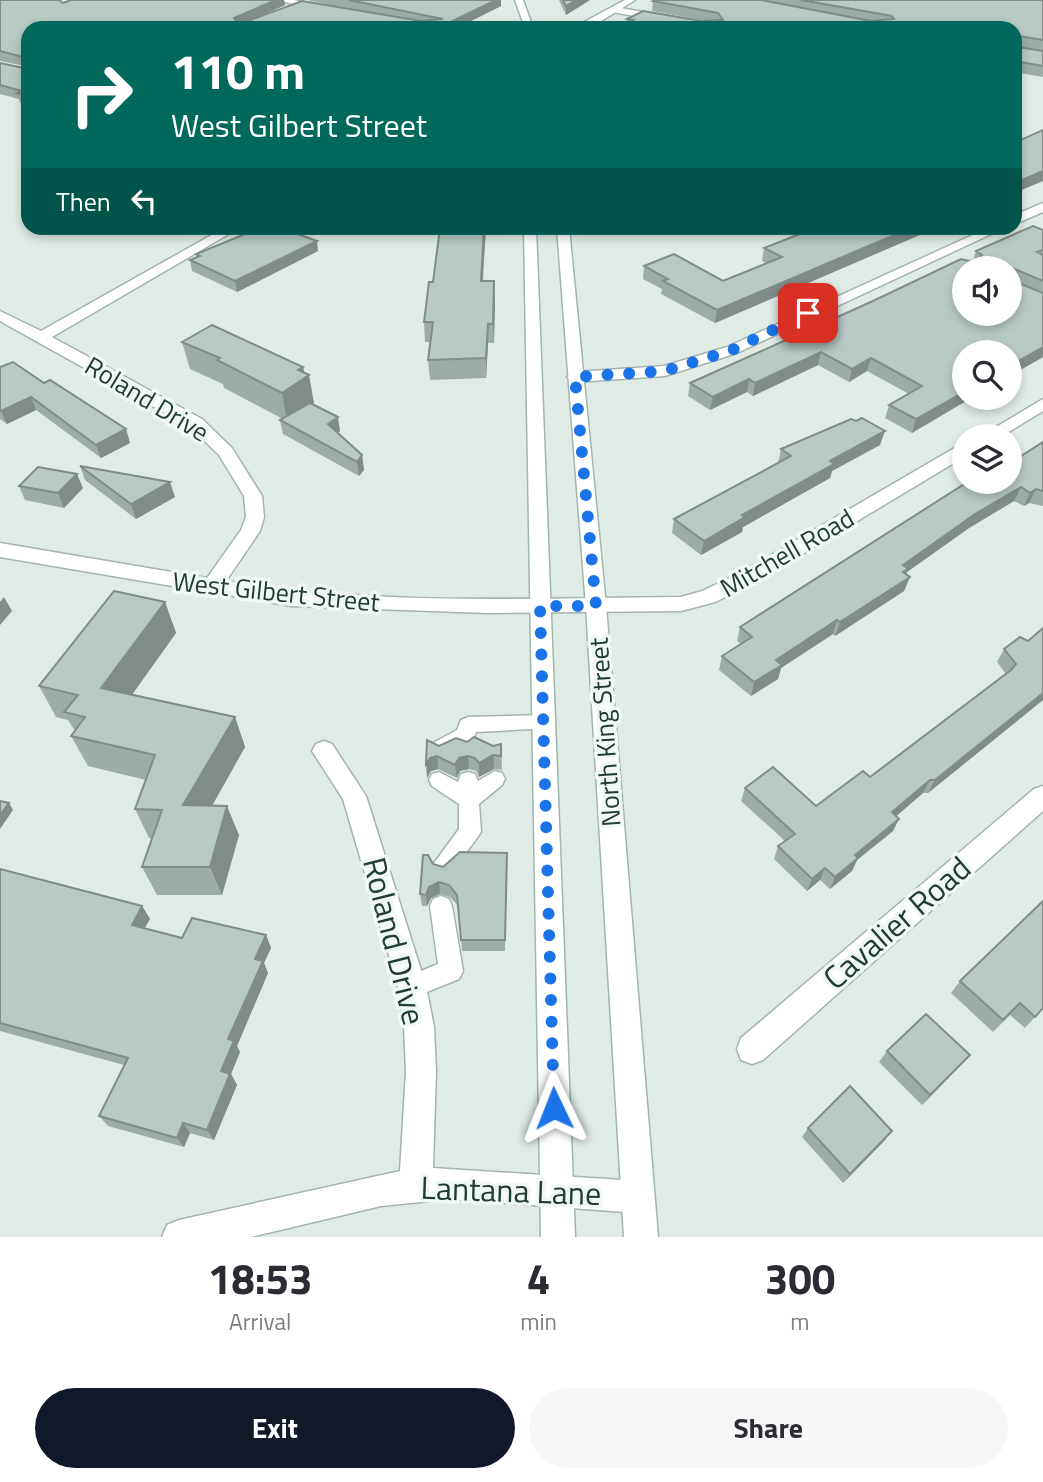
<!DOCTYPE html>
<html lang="en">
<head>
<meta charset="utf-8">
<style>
	:root { --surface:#fff; --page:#f7f7f7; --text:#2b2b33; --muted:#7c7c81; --accent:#111827 }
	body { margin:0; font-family:"Titillium Web",sans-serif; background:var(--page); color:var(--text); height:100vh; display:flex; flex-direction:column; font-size:26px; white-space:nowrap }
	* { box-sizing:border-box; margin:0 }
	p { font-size:23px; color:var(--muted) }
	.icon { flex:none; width:38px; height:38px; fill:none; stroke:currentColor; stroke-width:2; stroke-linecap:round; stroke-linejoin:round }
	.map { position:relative; height:1237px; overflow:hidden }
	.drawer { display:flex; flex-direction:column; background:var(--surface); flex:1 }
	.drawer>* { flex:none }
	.top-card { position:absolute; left:21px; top:21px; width:1001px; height:214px; border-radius:21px; box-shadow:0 4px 10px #0003; background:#00695c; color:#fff; overflow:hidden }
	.tools { position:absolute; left:952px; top:256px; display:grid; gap:14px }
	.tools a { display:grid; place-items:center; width:70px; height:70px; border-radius:50%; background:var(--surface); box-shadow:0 4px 10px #0003; font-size:35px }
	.pin { position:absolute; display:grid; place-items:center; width:60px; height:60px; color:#fff; margin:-30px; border-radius:14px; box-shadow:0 4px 10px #0006 }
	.me { position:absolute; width:77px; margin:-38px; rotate:358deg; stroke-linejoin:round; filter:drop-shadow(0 0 5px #0008) }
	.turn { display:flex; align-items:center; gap:24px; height:147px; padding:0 35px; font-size:32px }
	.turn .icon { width:91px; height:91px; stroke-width:2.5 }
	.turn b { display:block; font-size:49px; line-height:60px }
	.then { display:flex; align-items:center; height:66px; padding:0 35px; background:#0003; gap:14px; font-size:26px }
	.eta { display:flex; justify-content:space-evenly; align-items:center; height:119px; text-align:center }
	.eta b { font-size:42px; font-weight:700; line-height:49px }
	.primary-button { display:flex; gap:14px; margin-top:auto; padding:14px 35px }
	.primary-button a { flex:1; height:80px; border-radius:42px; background:var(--accent); color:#fff; font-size:28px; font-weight:700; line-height:80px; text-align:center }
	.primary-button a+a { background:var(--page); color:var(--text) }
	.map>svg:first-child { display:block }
</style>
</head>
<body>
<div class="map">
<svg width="1043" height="1237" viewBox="0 0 1043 1237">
	<rect width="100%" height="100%" fill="#e0ebe6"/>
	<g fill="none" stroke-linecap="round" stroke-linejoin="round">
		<g stroke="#a3b3ad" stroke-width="3">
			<g id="service">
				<path d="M543,715L550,718L553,723L550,728L476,732L473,741L440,757L433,755L430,749L433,743L457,730L461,720L468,717Z"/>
				<path d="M495,771L502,773L505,779L502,785L479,804L481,832L477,838L451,873L443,876L435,873L432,866L459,829V804L432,786L429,780L432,774L439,772L458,782L461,774L468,772L475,774L478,781Z"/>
				<path d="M441,896L449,899L452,906L463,971L459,979L412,998L404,994L400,986L404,978L438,964L430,906L433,899Z"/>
			</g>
		</g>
		<g stroke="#a3b3ad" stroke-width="3">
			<g id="minor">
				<path d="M276,0H294L329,8L325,11Z"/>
				<path d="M615,7L716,25L720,28H701L612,12Z"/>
				<path d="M1043,203V212L1015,224V215Z"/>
				<path d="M224,228H239L52,337L202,419L232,448L262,496L264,517L260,531L226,581C375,606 530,598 681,597L702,591L740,573L958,446L964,445V457L754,583L715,602L681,611L488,613L291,606L216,593L210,595L202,591L0,557V543L207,578L241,530L246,517L244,496L219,455L190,427L0,321V311L41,331Z"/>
				<path d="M988,228H1004L737,353L665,376L575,382L567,377L575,372L664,366L727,347Z"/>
				<path d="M1043,399V411L1002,436H981Z"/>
				<path d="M324,741L332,744L366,796L426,986L434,1027L436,1071L433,1168L638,1181L650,1185L654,1197L650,1209L638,1213L450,1199L381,1206L251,1237H162L167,1225L179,1220L400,1171L406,1071L404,1027L398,986L343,799L312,751L316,744Z"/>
				<path d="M1043,786V811L763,1060L752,1064L741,1060L737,1049L741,1038L1034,789Z"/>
			</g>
		</g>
		<g stroke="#a3b3ad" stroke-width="3">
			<path id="tertiary" d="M625,0H635L595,25L573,28Z"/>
		</g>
		<g stroke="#9fb6af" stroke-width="3">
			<g id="secondary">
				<path d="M515,0H523L533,28H525Z"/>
				<path d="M524,228H536L575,1237H541Z"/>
				<path d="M557,228H569L606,606L658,1237H624L586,606Z"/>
			</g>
		</g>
		<use href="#service" fill="#fff" fill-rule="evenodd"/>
		<use href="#minor" fill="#fff" fill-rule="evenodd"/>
		<use href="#tertiary" fill="#fff" fill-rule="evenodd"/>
		<use href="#secondary" fill="#fff" fill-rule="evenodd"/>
	</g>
	<g fill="#9eaca7">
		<path d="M0,0L63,3L69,1L68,0H284L285,5L251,21L358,11L307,0H501V6L457,28H28V114L25,106L27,105L20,103L19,99L0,94V63L24,68L25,66L0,61Z"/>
		<path d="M559,0H590L566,15Z"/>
		<path d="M655,0H1043V51L1018,46L1043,51V77L1015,72V28L626,23L627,19L707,21L652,11L653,1Z"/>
		<path d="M440,228H486L483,281L495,300L494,343H488L486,378L430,380L428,360L431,342H425L424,322L433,282Z"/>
		<path d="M815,228H936L715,323L661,294L662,289L643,279L644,266L723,281L766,263L762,261L764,248Z"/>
		<path d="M1043,230V357L1010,376V352L912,433L885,418L889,405L909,394L867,371L849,382L818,365L753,396L747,392L710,410L688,396L690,383L973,260L976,251Z"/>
		<path d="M318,251L237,292L192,271L190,260L197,257L196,254Z"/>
		<path d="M182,342L303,367L314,403L312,404L340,431L338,433L362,455L364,470L359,476L283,434L280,420L283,419L224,388L223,384L190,369Z"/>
		<path d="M0,367L44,383L126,429L130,443L101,458L36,410L7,424L0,419Z"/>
		<path d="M1043,442V506L1029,503L1024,506L1014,501L969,528L907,572L906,574L910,577L904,591L835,636L833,634L781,668L778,679L751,696L719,670L722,656L741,644L737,641L740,627Z"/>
		<path d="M880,445L832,471L830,478L743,527L742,532L701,555L672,533L674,519L778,463L781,449Z"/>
		<path d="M80,466L175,497L136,519L85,480Z"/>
		<path d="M19,486L83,488L64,508L25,500Z"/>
		<path d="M165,602L176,633L132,695L235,717L245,747L212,806L239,835L222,895H157L142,867L152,838H149L135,809L146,780L88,766L71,736L75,731L68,720L56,717L39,686Z"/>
		<path d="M1043,628V700L928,793H923L896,816L893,831L857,860L852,871L830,889L820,880L807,891L774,859L778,846L785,841L741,801L745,788L816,806L870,777L1006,674L997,662L1004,649L1028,641Z"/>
		<path d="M467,742L493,746L501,744L502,770L494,769L479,777L476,771L469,769L460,771L457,778L438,769L431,771L427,778L439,746Z"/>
		<path d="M433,864L443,867L507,864L505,951H462L458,906L450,897L440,894L431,898L427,906H422L420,894Z"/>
		<path d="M0,869L142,906L150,919L145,928L182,938L266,935L271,948L264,963L268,973L237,1046L240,1052L231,1074L237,1085L214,1140L190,1133L184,1147L108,1126L99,1116L124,1065L0,1031Z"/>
		<path d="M960,981L1043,1008L1025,1028L1010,1015L993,1032L951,993Z"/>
		<path d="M887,1051L970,1055L922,1105L879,1062Z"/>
		<path d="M808,1128L884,1141L843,1183L802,1137Z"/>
	</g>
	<g fill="#818c88">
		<path d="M276,0H284L285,5L235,27L234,18Z"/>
		<path d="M496,0H501V6L457,28H442V26Z"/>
		<path d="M576,0H590L566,15V6Z"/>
		<path d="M1043,171V181L1015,193V183Z"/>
		<path d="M484,228H486L481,300V281Z"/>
		<path d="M911,228H936L715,323L717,310Z"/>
		<path d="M317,241L318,251L237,292L235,281Z"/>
		<path d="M494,281L495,300L494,343L493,324Z"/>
		<path d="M488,324V343L486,378V358Z"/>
		<path d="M1043,347V357L1010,376V366Z"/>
		<path d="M821,352L818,365L753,396L755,383Z"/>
		<path d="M871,358L867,371L849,382L852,369Z"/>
		<path d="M303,367L305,377L309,375L314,403L287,421L282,393L298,370Z"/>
		<path d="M749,379L747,392L710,410L713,397Z"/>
		<path d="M964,392V397H973L912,433L916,419Z"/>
		<path d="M31,397L36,410L7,424L1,411Z"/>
		<path d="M338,417L340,431L330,437L328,424Z"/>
		<path d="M126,429L130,443L101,458L96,445Z"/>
		<path d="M885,431L880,445L832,471L830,478L743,527L742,532L701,555L704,541L742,515L830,461Z"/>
		<path d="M362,455L364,470L359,476L357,462Z"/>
		<path d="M77,474L83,488L64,508L58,493Z"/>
		<path d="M170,482L175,497L136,519L131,504Z"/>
		<path d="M1021,487L1014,501L969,528L907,572L903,581L910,577L904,591L835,636L840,622L903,565L975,514Z"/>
		<path d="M1036,489L1029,503L1024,506L1030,493Z"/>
		<path d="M4,597L12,611L0,625V602Z"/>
		<path d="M165,602L176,633L115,718L101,688Z"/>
		<path d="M837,620L833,634L781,668L778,679L751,696L754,682L776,660Z"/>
		<path d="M1043,693V700L928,793L935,780Z"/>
		<path d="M235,717L245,747L196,834L183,805Z"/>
		<path d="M493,755L494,769L479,777V763Z"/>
		<path d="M437,756L438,769L431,771L427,778L426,764L430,758Z"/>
		<path d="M468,756L469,769L460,771L457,778L455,765L459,758Z"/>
		<path d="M930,780L923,793L886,825L892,812Z"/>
		<path d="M9,803L13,810L0,829V815Z"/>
		<path d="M227,806L239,835L222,895L210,867Z"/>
		<path d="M899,819L893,831L857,860L852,871L830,889L835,877L855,855Z"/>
		<path d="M825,868L820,880L807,891L812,879Z"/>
		<path d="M439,882L440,894L431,898L427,906L426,895L429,887Z"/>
		<path d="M142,906L150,919L139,937L132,925Z"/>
		<path d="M266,935L271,948L264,963L268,973L237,1046L240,1052L231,1074L237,1085L214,1140L207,1130L228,1039L255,959Z"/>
		<path d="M970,1055L960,1066L922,1105L930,1095Z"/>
		<path d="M183,1123L190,1133L184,1147L177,1138Z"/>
		<path d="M892,1131L884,1141L843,1183L850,1174Z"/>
	</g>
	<g fill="#b8c8c2" stroke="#818c88" stroke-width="2" fill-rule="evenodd">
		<path d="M0,0H59L63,3L71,0H276L234,18L236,21H248L302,1L421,21L443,19L349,0H496L442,26L453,28H28V96L17,93L22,91L0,85V63L24,68L27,58L0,51Z"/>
		<path d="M563,0H576L566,6Z"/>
		<path d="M655,0H761L871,21L894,19L892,16L801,0H1043V40L1019,36L1016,38L1018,47L1043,51V66L1015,61V28H617L633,20L627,19L643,11L702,21L723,20L718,13L653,1Z"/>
		<path d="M1043,130V171L1015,183V141L1016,142Z"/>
		<path d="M1033,226L1043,230V250L1037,252L1043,255V281L1012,268L1014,281L1043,293V347L1010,366V352H964V392L916,419L889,405L922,386L871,358L852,369L821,352L755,383L749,379L713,397L690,383L873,301L961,259L969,261L979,259L982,255L976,251ZM964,268H1010V313H964Z"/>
		<path d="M260,228H281L317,241L235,281L190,260L200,256L196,254Z"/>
		<path d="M440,228H484L481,281H494L493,324H488L486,358L428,360L433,322H424L429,282H433Z"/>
		<path d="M815,228H911L717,310L663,281L668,279L644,266L674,254L723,281L782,257L764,248Z"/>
		<path d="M212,325L303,367L298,370L309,375L282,393L217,360L220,358L182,342Z"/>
		<path d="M13,362L44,383L50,380L126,429L96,445L31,397L1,411L0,410V367Z"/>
		<path d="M310,403L338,417L328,424L362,455L357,462L280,420Z"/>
		<path d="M862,418L885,431L830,461L834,464L742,515L745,517L704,541L674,519L791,456L781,449L851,419L856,421Z"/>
		<path d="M1043,442V491L1036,489L1030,493L1021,487L975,514L903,565L908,569L903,572L910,577L840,622L837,620L776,660L782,665L754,682L722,656L752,637L740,627L969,481H1010V462L1018,458Z"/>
		<path d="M80,466L170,482L131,504Z"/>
		<path d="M38,467L77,474L58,493L19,486Z"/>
		<path d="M114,591L165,602L101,688L235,717L183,805L227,806L210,867H142L162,810L135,809L155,755L71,736L85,717L64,712L78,695L39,686Z"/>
		<path d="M1043,628V693L935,780H930L892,812L899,819L855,855L858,858L835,877L825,868L812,879L778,846L795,834L745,788L773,767L816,806L863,771L870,777L1011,670L1016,664L1004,649L1020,637L1028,641Z"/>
		<path d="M474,737L493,746L501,744V756L493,755L479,763L475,758L468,756L459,758L455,765L437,756L430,758L426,764L427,740L439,746L456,738L467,742Z"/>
		<path d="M0,801L9,803L0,815Z"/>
		<path d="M460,852L507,853L505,940H461L457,895L449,885L439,882L429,887L426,895L420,894L423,855H428L433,864L443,867Z"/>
		<path d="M0,869L142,906L132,925L182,938L192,918L266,935L255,959L263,961L228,1039L234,1041L221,1071L230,1074L207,1130L183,1123L177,1138L99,1116L128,1058L0,1023Z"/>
		<path d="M1043,901V1008L1035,1017L1020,1003L1003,1020L960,981Z"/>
		<path d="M926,1014L970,1055L930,1095L887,1051Z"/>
		<path d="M850,1086L892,1131L850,1174L808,1128Z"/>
	</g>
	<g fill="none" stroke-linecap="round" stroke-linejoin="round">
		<path stroke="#1a73e8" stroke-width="12" stroke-dasharray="0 21.6" d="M554,1108L540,606H596L575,377L665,371L732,350L808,313"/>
	</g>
	<g text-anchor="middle" stroke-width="7" stroke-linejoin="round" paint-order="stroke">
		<g font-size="26" fill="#213b35" stroke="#f0f7f4">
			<text transform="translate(147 399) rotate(31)" y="9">Roland Drive</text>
			<text transform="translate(787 553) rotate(-30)" y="9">Mitchell Road</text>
			<text transform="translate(276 592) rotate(6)" y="9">West Gilbert Street</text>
			<text transform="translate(605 732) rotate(-94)" y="9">North King Street</text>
		</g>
		<g font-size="32" fill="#213b35" stroke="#f0f7f4">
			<text transform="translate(897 923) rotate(-41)" y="11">Cavalier Road</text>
			<text transform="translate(394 941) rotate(76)" y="11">Roland Drive</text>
			<text transform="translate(511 1191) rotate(2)" y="11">Lantana Lane</text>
		</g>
	</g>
</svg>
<div class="tools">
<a><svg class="icon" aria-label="sound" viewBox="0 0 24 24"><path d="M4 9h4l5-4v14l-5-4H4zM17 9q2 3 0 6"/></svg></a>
<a><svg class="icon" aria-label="search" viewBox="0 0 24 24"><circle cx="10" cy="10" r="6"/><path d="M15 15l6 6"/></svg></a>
<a><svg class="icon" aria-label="layers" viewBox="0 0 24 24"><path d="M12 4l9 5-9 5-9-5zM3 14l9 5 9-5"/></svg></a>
</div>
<div class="pin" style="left:808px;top:313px;background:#d93025"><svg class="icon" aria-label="arrive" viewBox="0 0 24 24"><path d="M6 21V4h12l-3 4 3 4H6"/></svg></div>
<svg class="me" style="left:554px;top:1108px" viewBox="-20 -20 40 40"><path d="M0-17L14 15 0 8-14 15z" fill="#1a73e8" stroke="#fff" stroke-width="4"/></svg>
<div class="top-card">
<div class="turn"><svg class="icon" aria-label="right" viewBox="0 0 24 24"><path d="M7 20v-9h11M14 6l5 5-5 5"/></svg><div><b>110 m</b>West Gilbert Street</div></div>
<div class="then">Then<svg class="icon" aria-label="left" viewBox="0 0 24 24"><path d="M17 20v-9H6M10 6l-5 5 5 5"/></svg></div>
</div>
</div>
<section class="drawer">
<div class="eta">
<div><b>18:53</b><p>Arrival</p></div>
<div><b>4</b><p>min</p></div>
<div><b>300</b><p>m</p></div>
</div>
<div class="primary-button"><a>Exit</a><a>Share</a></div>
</section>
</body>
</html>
